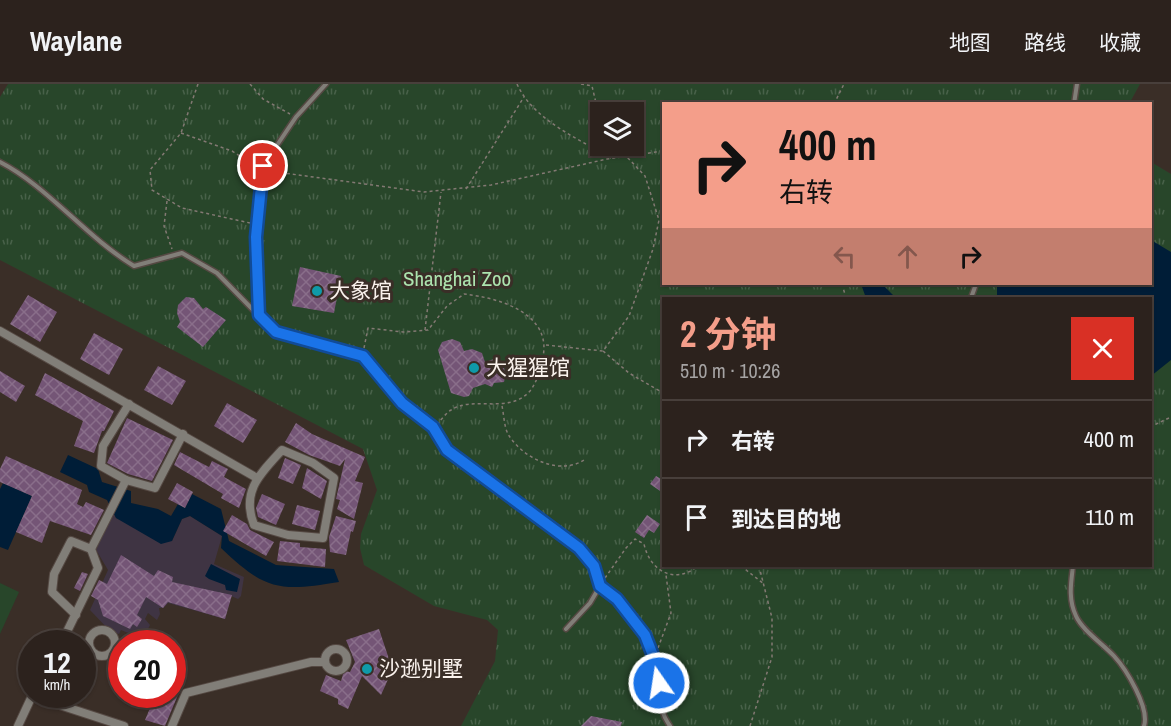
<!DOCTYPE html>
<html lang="zh">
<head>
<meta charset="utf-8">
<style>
	:root { --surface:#2c221d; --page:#382f2a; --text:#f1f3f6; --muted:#a6a4a4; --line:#483f3b; --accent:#f49e8a }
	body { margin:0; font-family:"Archivo Narrow","Noto Sans SC",sans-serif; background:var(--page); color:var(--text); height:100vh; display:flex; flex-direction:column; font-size:22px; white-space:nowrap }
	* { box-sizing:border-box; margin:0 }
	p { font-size:20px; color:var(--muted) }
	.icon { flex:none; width:33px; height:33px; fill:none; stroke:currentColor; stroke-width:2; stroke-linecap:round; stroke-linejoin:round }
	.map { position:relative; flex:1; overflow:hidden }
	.panel { position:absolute; left:662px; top:213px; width:490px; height:270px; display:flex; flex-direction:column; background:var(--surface); border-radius:0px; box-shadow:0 2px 4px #0004,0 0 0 2px var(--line) }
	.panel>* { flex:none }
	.hud { position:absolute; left:662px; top:18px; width:490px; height:183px; border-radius:0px; box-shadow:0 2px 4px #0004,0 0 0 2px var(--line); background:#f49e8a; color:#111; overflow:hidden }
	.buttons { position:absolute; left:590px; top:18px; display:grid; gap:12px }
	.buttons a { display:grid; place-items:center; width:54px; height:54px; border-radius:0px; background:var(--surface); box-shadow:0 2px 4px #0004,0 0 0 2px var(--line); font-size:30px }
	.speed { position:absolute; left:18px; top:546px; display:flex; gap:12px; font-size:30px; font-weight:700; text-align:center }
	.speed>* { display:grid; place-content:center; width:78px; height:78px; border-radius:50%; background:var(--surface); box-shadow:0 2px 4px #0004,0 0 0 2px var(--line); line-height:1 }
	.speed small { font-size:15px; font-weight:400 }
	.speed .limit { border:9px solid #d22; background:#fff; color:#111 }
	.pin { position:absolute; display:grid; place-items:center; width:51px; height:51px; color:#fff; margin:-26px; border:3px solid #fff; border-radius:50%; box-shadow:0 2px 6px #0007 }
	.me { position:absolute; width:66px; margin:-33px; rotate:347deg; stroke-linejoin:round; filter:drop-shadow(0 0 4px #0008) }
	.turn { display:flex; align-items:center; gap:21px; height:126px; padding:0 18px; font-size:27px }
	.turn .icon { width:78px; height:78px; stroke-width:2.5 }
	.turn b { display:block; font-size:42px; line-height:51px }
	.lanes { display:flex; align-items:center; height:57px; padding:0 18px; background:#0003; justify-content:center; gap:30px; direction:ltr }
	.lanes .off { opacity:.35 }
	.round { display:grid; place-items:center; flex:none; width:63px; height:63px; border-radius:0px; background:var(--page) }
	.summary { display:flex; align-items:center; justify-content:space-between; height:102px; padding:0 18px }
	h1 { font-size:36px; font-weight:700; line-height:45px; color:var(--accent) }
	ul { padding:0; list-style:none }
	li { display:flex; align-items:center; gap:18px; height:78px; padding:0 18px; border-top:2px solid var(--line) }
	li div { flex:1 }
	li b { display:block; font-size:22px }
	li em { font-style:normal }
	header { display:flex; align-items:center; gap:36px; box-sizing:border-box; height:84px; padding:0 30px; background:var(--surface); border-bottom:2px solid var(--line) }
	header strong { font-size:28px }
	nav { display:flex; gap:33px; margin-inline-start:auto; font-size:21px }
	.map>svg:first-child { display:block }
</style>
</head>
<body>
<header>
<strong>Waylane</strong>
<nav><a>地图</a><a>路线</a><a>收藏</a></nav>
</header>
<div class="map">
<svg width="1171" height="642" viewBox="0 0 1171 642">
	<defs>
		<pattern id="park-tufts" width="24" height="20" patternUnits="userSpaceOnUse" patternTransform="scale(1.5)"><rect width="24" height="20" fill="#28462a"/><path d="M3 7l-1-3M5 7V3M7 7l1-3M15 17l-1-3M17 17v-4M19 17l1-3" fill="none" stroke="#486149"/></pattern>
		<pattern id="building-cross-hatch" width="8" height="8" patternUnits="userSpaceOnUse" patternTransform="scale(1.5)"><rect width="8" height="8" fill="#745576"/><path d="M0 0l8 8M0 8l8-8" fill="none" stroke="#896e8a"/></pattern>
	</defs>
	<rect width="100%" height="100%" fill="#3a2e27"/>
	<path fill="#3f3443" d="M114,429L116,434L172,457L182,435L190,432L222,452L214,480L244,493L241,512L238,515L231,512L225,535L168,519L163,524H159L160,530L157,536L148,529L145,535L150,541L146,549L133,551L121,546L119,550L110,547L90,526L108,486L95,464Z"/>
	<path fill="url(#park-tufts)" fill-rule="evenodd" d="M8,0H1140L1129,20H663V200H1150L1151,78L1171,90V642H461L495,577L498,546L487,536L434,522L364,481L360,464L361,450L377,406L363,365L0,176V13ZM600,28H633V62H600ZM663,214H1150V482H663Z"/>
	<path fill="#28462a" d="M0,499L19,508L0,550Z"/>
	<g fill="#001d37">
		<path d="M1151,156L1171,168V276L1151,292L1150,214H997V200H1150Z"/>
		<path d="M861,200H885V203L896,214H866Z"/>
		<path d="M68,371L98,385L102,398L131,407V419L158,425L171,432L178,420L185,424L192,410L221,425L229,457L276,481L334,485L339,498C279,508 265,506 221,464L222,452L190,432L182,435L172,457L161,460L116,434L107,416L89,408L87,401L60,388Z"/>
		<path d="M3,399L32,412L8,466L0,463V405Z"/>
		<path d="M211,480L240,495L237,508L226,506L225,501L209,495L205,492Z"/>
	</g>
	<g fill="url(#building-cross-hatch)">
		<path d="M300,183L341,192L334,229L292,222Z"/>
		<path d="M28,211L57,228L40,258L10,240Z"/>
		<path d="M186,213L194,214L203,225L206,223L226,236L203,263L177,243L180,238L177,229L178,221Z"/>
		<path d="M94,249L123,265L109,291L80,275Z"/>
		<path d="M452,255L460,258L464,267L472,265L482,269L485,278L494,275L502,279L506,289L504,298L494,299L492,303L485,300L473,304L469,312L464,313L451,309L438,266L442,258Z"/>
		<path d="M158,282L186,297L172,321L144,306Z"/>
		<path d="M0,287L25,302L16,318L0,308Z"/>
		<path d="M45,289L114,327L104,347H102L94,369L74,362L83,337L35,311Z"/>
		<path d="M227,319L257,336L243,359L214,342Z"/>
		<path d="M127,334L173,356L152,397L128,390L107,379Z"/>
		<path d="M296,339L312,350L365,373L355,397L363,399L354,435L337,425L340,416L336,415L345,375L340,382L309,371L285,358Z"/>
		<path d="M180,368L209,383L212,377L228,385L224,393L246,405L239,424L221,414L223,410L174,381Z"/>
		<path d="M6,372L82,406L77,420L83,423L86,418L104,426L91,451L50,437L42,459L16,448L32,412L0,398V385Z"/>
		<path d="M285,374L301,381L293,400L278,394Z"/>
		<path d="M307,384L327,397L321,415L302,404Z"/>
		<path d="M656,392L663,396V409L650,400Z"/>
		<path d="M177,399L193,408L185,424L168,415Z"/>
		<path d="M262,410L285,420L276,441L258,433L256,424Z"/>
		<path d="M297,421L320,427L315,446L292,440Z"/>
		<path d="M232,431L247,440L250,446L274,458L266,472L223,447Z"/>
		<path d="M647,431L660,440L654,449L649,446L644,454L635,448Z"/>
		<path d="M336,432L356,437L353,448L351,447L346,471L330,468L329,453Z"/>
		<path d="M280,457L300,459V463L326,465L325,483L277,477Z"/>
		<path d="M121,471L154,492L158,486L173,493L172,498L232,511L225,535L168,518L163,524L146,513L137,531L142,535L137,543L133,540L130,545L103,532L98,516L91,512L99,496L107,500Z"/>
		<path d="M82,488L88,490L80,507L74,504Z"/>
		<path d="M379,545L389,575L382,577L384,580L379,584L390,591L381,611L362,592L348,625L338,620V615L320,607L326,591L341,597L344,587L350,588L355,578L346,556Z"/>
		<path d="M172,597L182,601L165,642L145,636L156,610H172Z"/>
		<path d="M591,632L622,638L621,642H581Z"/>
	</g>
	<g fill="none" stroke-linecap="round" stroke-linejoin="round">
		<g stroke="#554943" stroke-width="7">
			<g id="service">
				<path d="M326,0L296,33L263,82L256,153L259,231L276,248L363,272L403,319L433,343L447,366L578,464L594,481L600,502L590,519L566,545"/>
				<path d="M1074,20L1077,0"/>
				<path d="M0,78C47,102 86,153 134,182L182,169L217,189L258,231"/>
				<path d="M971,214L976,200"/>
				<path d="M1073,482C1071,499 1068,515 1076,532C1082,546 1103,560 1114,572C1126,585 1150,624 1144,642"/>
				<path d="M600,502C631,527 655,558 659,598C661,616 659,627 670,642"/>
			</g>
		</g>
		<g stroke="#554943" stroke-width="10">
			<g id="minor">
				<path d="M0,247L257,394"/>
				<path d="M129,320L103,362L101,382L126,396L155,404L183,350"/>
				<path d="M282,366L313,379L334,394L323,454L288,451L254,441C241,407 260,390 282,366Z"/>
				<path d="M76,531L52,508L54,490L71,457L91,465"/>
				<circle cx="102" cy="559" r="13"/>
				<path d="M61,560L98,484L91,465L126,396"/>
				<circle cx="336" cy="576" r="11"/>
				<path d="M18,642L32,612L124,642"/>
				<path d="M172,642L186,609L311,578H325"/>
			</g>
		</g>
		<g stroke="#837973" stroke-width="1.5" stroke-dasharray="3 3" stroke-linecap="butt">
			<path d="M198,0L181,49L150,86L152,106L182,124L250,139"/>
			<path d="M250,0L263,15L290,30"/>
			<path d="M517,0C533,36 579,55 611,74"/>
			<path d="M581,0L592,2L600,36"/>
			<path d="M834,20L844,0"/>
			<path d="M181,49L232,67L257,83"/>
			<path d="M606,62L611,74"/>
			<path d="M269,87L424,108L491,101L607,75L663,67"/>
			<path d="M466,105L524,13"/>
			<path d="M167,117L164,142L172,165"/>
			<path d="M842,200L846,214"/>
			<path d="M425,246L441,108"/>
			<path d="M546,261L603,267L629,232L653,165L659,136L645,92L627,73"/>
			<path d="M364,264L368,244L403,248L428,246L447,222L464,210C500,214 555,230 542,277C539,288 537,298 530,307C508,331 474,311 451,326C446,329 442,335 438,339"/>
			<path d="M603,267L629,289L663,309"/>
			<path d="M502,322C504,331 504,342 508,350C522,374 559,392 584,376"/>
			<path d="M1150,343L1171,333"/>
			<path d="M741,482L764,500"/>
			<path d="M605,494L626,464L635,455L644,460C650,487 674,501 698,482"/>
			<path d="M658,564L671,529L666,491"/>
			<path d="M750,642L772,573V534L759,482"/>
		</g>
		<use href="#service" stroke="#817e78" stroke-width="4"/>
		<use href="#minor" stroke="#817e78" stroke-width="8"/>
	</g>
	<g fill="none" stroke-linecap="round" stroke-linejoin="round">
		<g stroke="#114b97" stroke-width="15">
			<path id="route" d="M263,82L256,153L259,231L276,248L363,272L402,319L433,343L447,366L579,464L594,482L600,502L617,515L645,551L654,574L659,599"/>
		</g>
		<use href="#route" stroke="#1a73e8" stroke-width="10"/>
	</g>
	<g fill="#0f9aa8" stroke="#3a2e27" stroke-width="2">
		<circle cx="317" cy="207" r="6"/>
		<circle cx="474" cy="284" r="6"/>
		<circle cx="367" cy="585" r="6"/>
	</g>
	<g text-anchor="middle" stroke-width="6" stroke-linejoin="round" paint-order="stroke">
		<g font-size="21" fill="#ace3ae" stroke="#3a2e27">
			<text x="457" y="202">Shanghai Zoo</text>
		</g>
		<g font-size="21" fill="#faf2ed" stroke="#3a2e27" text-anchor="start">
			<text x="329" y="214">大象馆</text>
			<text x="486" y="291">大猩猩馆</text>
			<text x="379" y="592">沙逊别墅</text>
		</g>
	</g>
</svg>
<div class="buttons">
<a><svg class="icon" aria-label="layers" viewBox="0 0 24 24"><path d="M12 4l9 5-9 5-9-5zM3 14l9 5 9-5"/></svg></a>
</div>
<div class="speed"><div>12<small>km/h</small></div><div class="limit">20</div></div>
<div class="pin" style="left:263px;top:82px;background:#d93025"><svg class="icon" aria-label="arrive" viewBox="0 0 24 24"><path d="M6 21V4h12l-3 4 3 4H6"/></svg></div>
<svg class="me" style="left:659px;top:599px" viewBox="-20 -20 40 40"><circle r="17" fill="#1a73e8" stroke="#fff" stroke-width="3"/><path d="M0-11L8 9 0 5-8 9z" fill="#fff"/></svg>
<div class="hud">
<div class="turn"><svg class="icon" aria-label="right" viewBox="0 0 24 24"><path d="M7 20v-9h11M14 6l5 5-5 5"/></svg><div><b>400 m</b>右转</div></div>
<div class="lanes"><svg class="icon off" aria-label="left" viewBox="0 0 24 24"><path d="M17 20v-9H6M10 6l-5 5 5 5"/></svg><svg class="icon off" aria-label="ahead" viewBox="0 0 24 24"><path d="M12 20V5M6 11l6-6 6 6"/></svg><svg class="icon" aria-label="right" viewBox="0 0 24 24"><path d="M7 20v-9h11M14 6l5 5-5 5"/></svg></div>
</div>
<section class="panel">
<div class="summary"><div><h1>2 分钟</h1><p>510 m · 10:26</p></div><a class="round" style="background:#d93025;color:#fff"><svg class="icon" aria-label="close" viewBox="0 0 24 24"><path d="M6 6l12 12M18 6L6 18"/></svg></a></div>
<ul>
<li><svg class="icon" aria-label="right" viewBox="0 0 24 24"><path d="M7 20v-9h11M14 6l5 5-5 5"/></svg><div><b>右转</b></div><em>400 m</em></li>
<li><svg class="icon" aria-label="arrive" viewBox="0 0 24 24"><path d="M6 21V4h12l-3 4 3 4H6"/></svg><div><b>到达目的地</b></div><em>110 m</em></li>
</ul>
</section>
</div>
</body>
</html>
